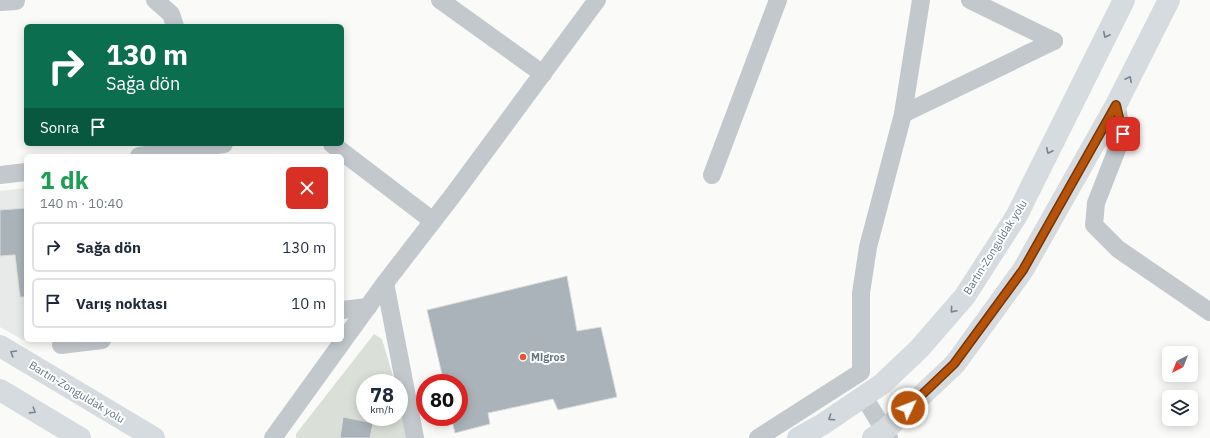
<!DOCTYPE html>
<html lang="tr">
<head>
<meta charset="utf-8">
<style>
	:root { --surface:#fff; --page:#f6f6f7; --text:#1f2937; --muted:#747a83; --line:#e0e1e3 }
	body { margin:0; font-family:"IBM Plex Sans",sans-serif; background:var(--page); color:var(--text); height:100vh; display:flex; flex-direction:column; font-size:15px; white-space:nowrap }
	* { box-sizing:border-box; margin:0 }
	p { font-size:13px; color:var(--muted) }
	.icon { flex:none; width:22px; height:22px; fill:none; stroke:currentColor; stroke-width:2; stroke-linecap:round; stroke-linejoin:round }
	.map { position:relative; flex:1; overflow:hidden }
	.side { position:absolute; left:24px; top:154px; width:320px; height:188px; display:flex; flex-direction:column; background:var(--surface); border-radius:6px; box-shadow:0 2px 10px #0003 }
	.side>* { flex:none }
	.top-card { position:absolute; left:24px; top:24px; width:320px; height:122px; border-radius:6px; box-shadow:0 2px 10px #0003; background:#0b6e4f; color:#fff; overflow:hidden }
	.needle { width:26px; rotate:222deg }
	.buttons { position:absolute; left:1162px; top:346px; display:grid; gap:8px }
	.buttons a { display:grid; place-items:center; width:36px; height:36px; border-radius:6px; background:var(--surface); box-shadow:0 2px 10px #0003; font-size:20px }
	.speed { position:absolute; left:356px; top:374px; display:flex; gap:8px; font-size:20px; font-weight:700; text-align:center }
	.speed>* { display:grid; place-content:center; width:52px; height:52px; border-radius:50%; background:var(--surface); box-shadow:0 2px 10px #0003; line-height:1 }
	.speed small { font-size:10px; font-weight:400 }
	.speed .limit { border:6px solid #d22; background:#fff; color:#111 }
	.pin { position:absolute; display:grid; place-items:center; width:34px; height:34px; color:#fff; margin:-17px; border-radius:8px; box-shadow:0 2px 6px #0006 }
	.me { position:absolute; width:44px; margin:-22px; rotate:47deg; stroke-linejoin:round; filter:drop-shadow(0 0 3px #0008) }
	.turn { display:flex; align-items:center; gap:14px; height:84px; padding:0 16px; font-size:18px }
	.turn .icon { width:52px; height:52px; stroke-width:2.5 }
	.turn b { display:block; font-size:28px; line-height:34px }
	.then { display:flex; align-items:center; height:38px; padding:0 16px; background:#0003; gap:8px; font-size:15px }
	.round { display:grid; place-items:center; flex:none; width:42px; height:42px; border-radius:6px; background:var(--page) }
	.overview { display:flex; align-items:center; justify-content:space-between; height:68px; padding:0 16px }
	h1 { font-size:24px; font-weight:700; line-height:30px; color:#1e9e55 }
	ul { padding:0; list-style:none }
	li { display:flex; align-items:center; gap:12px; height:50px; margin:0 8px 6px; padding:0 8px; border:2px solid var(--line); border-radius:6px }
	li div { flex:1 }
	li b { display:block; font-size:15px }
	li em { font-style:normal }
	.map>svg:first-child { display:block }
</style>
</head>
<body>
<div class="map">
<svg width="1210" height="438" viewBox="0 0 1210 438">
	<rect width="100%" height="100%" fill="#fafaf8"/>
	<path fill="#e8e9e9" d="M26,188V340H23L0,327V191Z"/>
	<path fill="#dadfd7" d="M374,334L382,339L395,383H365V417H399V396L406,438H296V434Z"/>
	<g fill="#aab3b9" stroke="#dcdcda">
		<path d="M26,208V297H20L15,255L0,256V210Z"/>
		<path d="M567,276L577,331L601,327L617,397L558,410L553,399L488,413L490,424L455,433L451,417H459V383H444L427,310Z"/>
		<path d="M343,417L373,423L370,438H340Z"/>
	</g>
	<g fill="none" stroke-linecap="round" stroke-linejoin="round">
		<g stroke="#c3c8cc" stroke-width="18">
			<path d="M155,0L171,14L175,26"/>
			<path d="M440,0L543,74"/>
			<path d="M970,0L1054,41"/>
			<path d="M0,2L16,1"/>
			<path d="M1116,105L1123,134L1096,203L1094,225L1118,249L1210,312"/>
			<path d="M903,114L1054,41"/>
			<path d="M332,144L433,221"/>
			<path d="M139,156L224,144"/>
			<path d="M0,175L26,172"/>
			<path d="M712,175L778,0"/>
			<path d="M385,283L415,438"/>
			<path d="M342,310L368,307"/>
			<path d="M61,345L102,340"/>
			<path d="M864,397L889,438"/>
			<path d="M273,438L385,283L453,195L597,0"/>
			<path d="M758,438L861,372V293L868,247L903,114L921,0"/>
		</g>
		<g stroke="#d6dbdf" stroke-width="22">
			<path d="M0,346L154,438"/>
			<path d="M0,390L80,438"/>
			<path d="M798,438L823,424L882,384L919,349L965,296L1017,215L1124,0"/>
			<path d="M873,438L885,430L955,364L1023,270L1116,105L1169,0"/>
		</g>
	</g>
	<defs><path id="oneway-chevron" d="M-2-3.5L2.5 0L-2 3.5" fill="none" stroke-width="1.6" stroke-linecap="round" stroke-linejoin="round"/></defs>
	<g stroke="#768591">
		<use href="#oneway-chevron" transform="translate(1106 35) rotate(117)"/>
		<use href="#oneway-chevron" transform="translate(1129 79) rotate(-63)"/>
		<use href="#oneway-chevron" transform="translate(1049 151) rotate(116)"/>
		<use href="#oneway-chevron" transform="translate(953 310) rotate(131)"/>
		<use href="#oneway-chevron" transform="translate(13 353) rotate(-149)"/>
		<use href="#oneway-chevron" transform="translate(33 411) rotate(32)"/>
		<use href="#oneway-chevron" transform="translate(831 418) rotate(146)"/>
	</g>
	<g fill="none" stroke-linecap="round" stroke-linejoin="round">
		<g stroke="#753606" stroke-width="10">
			<path id="route" d="M908,408L954,364L1023,270L1116,105L1123,134"/>
		</g>
		<use href="#route" stroke="#b45309" stroke-width="7"/>
	</g>
	<circle fill="#e4572e" stroke="#fff" stroke-width="1.5" cx="523" cy="357" r="4"/>
	<g text-anchor="middle" stroke-width="4" stroke-linejoin="round" paint-order="stroke">
		<g font-size="11" fill="#657683" stroke="#fff">
			<text transform="translate(995 247) rotate(-58)" y="4">Bartın-Zonguldak yolu</text>
			<text transform="translate(77 392) rotate(31)" y="4">Bartın-Zonguldak yolu</text>
		</g>
		<g font-size="11" font-weight="bold" fill="#657683" stroke="#fff" text-anchor="start">
			<text x="531" y="361">Migros</text>
		</g>
	</g>
</svg>
<div class="buttons">
<a><svg class="needle" viewBox="-14 -14 28 28"><path d="M0-13l5 13h-10z" fill="#e53935"/><path d="M0 13l5-13h-10z" fill="#747a83"/></svg></a>
<a><svg class="icon" aria-label="layers" viewBox="0 0 24 24"><path d="M12 4l9 5-9 5-9-5zM3 14l9 5 9-5"/></svg></a>
</div>
<div class="speed"><div>78<small>km/h</small></div><div class="limit">80</div></div>
<div class="pin" style="left:1123px;top:134px;background:#d93025"><svg class="icon" aria-label="arrive" viewBox="0 0 24 24"><path d="M6 21V4h12l-3 4 3 4H6"/></svg></div>
<svg class="me" style="left:908px;top:408px" viewBox="-20 -20 40 40"><circle r="17" fill="#b45309" stroke="#fff" stroke-width="3"/><path d="M0-11L8 9 0 5-8 9z" fill="#fff"/></svg>
<div class="top-card">
<div class="turn"><svg class="icon" aria-label="right" viewBox="0 0 24 24"><path d="M7 20v-9h11M14 6l5 5-5 5"/></svg><div><b>130 m</b>Sağa dön</div></div>
<div class="then">Sonra<svg class="icon" aria-label="arrive" viewBox="0 0 24 24"><path d="M6 21V4h12l-3 4 3 4H6"/></svg></div>
</div>
<section class="side">
<div class="overview"><div><h1>1 dk</h1><p>140 m · 10:40</p></div><a class="round" style="background:#d93025;color:#fff"><svg class="icon" aria-label="close" viewBox="0 0 24 24"><path d="M6 6l12 12M18 6L6 18"/></svg></a></div>
<ul>
<li><svg class="icon" aria-label="right" viewBox="0 0 24 24"><path d="M7 20v-9h11M14 6l5 5-5 5"/></svg><div><b>Sağa dön</b></div><em>130 m</em></li>
<li><svg class="icon" aria-label="arrive" viewBox="0 0 24 24"><path d="M6 21V4h12l-3 4 3 4H6"/></svg><div><b>Varış noktası</b></div><em>10 m</em></li>
</ul>
</section>
</div>
</body>
</html>
